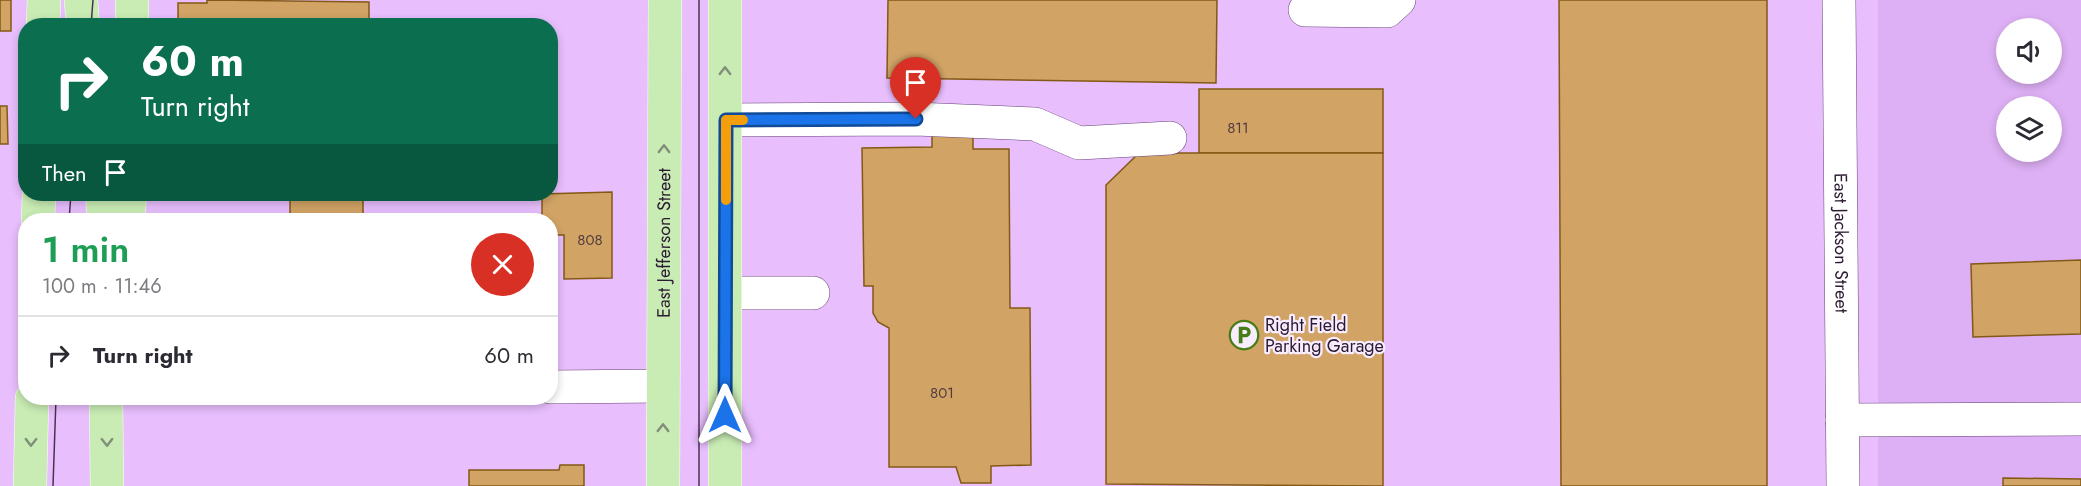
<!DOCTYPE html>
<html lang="en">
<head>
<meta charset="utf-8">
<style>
	:root { --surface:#fff; --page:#f7f7f7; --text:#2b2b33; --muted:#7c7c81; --line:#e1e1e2 }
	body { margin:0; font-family:Jost,sans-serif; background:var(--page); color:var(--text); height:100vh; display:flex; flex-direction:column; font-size:22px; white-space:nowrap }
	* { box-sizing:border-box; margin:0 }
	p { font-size:20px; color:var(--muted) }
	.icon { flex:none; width:33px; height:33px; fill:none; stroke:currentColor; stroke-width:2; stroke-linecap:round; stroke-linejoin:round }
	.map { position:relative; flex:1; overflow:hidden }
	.panel { position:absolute; left:18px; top:213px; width:540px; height:192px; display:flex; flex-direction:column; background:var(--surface); border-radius:24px; box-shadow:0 3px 9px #0003 }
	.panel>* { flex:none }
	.banner { position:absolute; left:18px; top:18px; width:540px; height:183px; border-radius:24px; box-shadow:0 3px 9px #0003; background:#0b6e4f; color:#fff; overflow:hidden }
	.buttons { position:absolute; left:1996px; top:18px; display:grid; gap:12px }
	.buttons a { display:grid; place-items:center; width:66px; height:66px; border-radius:50%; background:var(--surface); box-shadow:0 3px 9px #0003; font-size:30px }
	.pin { position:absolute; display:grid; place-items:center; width:51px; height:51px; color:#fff; margin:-62px -26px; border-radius:50% 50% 50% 0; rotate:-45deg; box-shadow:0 0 6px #0007 }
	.pin .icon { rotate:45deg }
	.me { position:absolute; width:66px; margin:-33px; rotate:0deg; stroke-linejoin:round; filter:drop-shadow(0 0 4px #0008) }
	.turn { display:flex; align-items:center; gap:21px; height:126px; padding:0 24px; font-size:27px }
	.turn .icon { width:78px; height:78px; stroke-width:2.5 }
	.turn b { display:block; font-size:42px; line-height:51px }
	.then { display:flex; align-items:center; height:57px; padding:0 24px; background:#0003; gap:12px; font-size:22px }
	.round { display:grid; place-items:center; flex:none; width:63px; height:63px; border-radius:32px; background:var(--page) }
	.head { display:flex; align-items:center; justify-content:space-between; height:102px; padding:0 24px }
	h1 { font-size:36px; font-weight:600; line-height:45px; color:#1e9e55 }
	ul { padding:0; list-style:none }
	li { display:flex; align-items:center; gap:18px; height:78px; padding:0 24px; border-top:2px solid var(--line) }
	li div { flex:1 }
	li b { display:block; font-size:22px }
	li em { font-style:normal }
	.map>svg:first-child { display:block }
</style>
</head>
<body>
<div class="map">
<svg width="2081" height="486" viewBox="0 0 2081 486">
	<rect width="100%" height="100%" fill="#e8befd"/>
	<path fill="#ddaff4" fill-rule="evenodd" d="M1878,0H2081V486H1878ZM2007,28H2052V74H2007ZM2007,106H2052V152H2007Z"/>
	<g fill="#d1a365" stroke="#835915" stroke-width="1.5">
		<rect x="0" y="0" width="11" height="31"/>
		<path d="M207,0L369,2V26H178V3H207Z"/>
		<path d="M888,0H1217L1216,83L887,78Z"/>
		<path d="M1559,0H1767V486H1561Z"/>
		<rect x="1199" y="89" width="184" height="64"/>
		<path d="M0,106H7L8,144H0Z"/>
		<path d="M973,132V149H1009L1010,308H1030L1031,465L991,466V483H961L956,467H889V328L878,322L873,313V286H864L862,148L932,147V133Z"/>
		<path d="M1139,153H1383V486L1106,484V185Z"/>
		<path d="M612,192V278L564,279V235H550V220H542V194Z"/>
		<rect x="290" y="194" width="73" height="26"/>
		<path d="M2081,260V334L1973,337L1971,264Z"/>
		<path d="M560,465H584V486H469V470H559Z"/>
		<path d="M2003,478L2081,479V486H2003Z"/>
	</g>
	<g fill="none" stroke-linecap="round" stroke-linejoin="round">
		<g stroke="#664177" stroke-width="34">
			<g id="minor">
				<path id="s1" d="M1839,0L1843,486"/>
				<path d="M1305,10L1387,11L1399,0"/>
				<path d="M725,120L916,119L1035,124L1079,143L1170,138"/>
				<path d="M725,293H813"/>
				<path d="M550,387L663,386"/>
				<path d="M1842,420L2081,419"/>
			</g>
		</g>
		<g stroke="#fff" stroke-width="34">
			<g id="major">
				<path d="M81,0L83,26"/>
				<path d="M132,0V26"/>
				<path d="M43,26L44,0"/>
				<path d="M102,194L104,220"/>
				<path d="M38,220L39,194"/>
				<path d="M128,220L130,194"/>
				<path d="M106,398L107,486"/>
				<path d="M30,486L32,398"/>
				<path id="s2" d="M663,486L665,0"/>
				<path d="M725,486V0"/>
			</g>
		</g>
		<use href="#minor" stroke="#fff" stroke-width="33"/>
		<use href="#major" stroke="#c9ecb4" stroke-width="33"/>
		<g stroke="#473350" stroke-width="1.5">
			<path d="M91,26L93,0"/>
			<path d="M69,220L71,194"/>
			<path d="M53,486L56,398"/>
			<path d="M699,486V0"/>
		</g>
	</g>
	<defs><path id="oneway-chevron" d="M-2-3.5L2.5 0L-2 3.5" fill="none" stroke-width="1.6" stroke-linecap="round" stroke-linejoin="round" transform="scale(1.5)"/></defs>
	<g stroke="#828e7a">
		<use href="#oneway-chevron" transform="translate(725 71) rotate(-90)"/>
		<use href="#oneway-chevron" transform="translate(664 149) rotate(-90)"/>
		<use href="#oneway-chevron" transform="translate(663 428) rotate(-90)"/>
		<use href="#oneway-chevron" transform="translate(31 442) rotate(91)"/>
		<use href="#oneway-chevron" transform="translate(107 442) rotate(89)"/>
	</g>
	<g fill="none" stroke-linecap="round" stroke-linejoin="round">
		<g stroke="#114b97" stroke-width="15">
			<path id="route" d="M725,415L726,120L916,119"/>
		</g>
		<use href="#route" stroke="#1a73e8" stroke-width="10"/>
		<path stroke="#f59e0b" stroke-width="10" d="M726,200V120H743"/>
	</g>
	<defs>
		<g id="parking-ring" transform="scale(1.5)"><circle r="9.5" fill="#f8ecff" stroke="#467d14" stroke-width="1.5"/><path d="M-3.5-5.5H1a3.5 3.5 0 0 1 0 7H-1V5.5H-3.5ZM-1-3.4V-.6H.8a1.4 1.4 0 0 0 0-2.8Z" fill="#467d14"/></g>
	</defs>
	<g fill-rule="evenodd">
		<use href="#parking-ring" x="1244" y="335"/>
	</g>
	<g text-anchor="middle" stroke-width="4.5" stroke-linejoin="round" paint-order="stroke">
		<g font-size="15" fill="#543d3f">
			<text x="1238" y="133">811</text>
			<text x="590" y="245">808</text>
			<text x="942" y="398">801</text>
		</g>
		<g font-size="18" fill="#2b1b32" stroke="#f8ecff">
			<text dy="6" stroke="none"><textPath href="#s2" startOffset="243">East Jefferson Street</textPath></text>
			<text dy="6" stroke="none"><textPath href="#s1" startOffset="243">East Jackson Street</textPath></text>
		</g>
		<g font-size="18" fill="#2b1b32" stroke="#f8ecff" text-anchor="start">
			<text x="1265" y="331">Right Field<tspan x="1265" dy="21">Parking Garage</tspan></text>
		</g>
	</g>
</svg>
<div class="buttons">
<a><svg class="icon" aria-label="sound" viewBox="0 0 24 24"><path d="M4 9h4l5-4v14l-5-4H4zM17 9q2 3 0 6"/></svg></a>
<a><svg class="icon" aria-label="layers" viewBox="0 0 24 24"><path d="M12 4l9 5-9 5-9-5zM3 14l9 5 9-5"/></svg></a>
</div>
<div class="pin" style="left:916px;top:119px;background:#d93025"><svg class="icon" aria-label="arrive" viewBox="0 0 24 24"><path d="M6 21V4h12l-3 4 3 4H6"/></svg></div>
<svg class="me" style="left:725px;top:415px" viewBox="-20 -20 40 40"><path d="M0-17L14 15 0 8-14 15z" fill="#1a73e8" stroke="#fff" stroke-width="4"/></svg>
<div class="banner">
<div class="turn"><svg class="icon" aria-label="right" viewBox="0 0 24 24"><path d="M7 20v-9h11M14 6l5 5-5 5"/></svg><div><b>60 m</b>Turn right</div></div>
<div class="then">Then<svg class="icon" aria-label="arrive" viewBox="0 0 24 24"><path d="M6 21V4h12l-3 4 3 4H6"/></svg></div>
</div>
<section class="panel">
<div class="head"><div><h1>1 min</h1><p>100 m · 11:46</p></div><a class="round" style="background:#d93025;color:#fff"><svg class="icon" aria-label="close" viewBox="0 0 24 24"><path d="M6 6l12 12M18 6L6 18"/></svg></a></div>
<ul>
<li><svg class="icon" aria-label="right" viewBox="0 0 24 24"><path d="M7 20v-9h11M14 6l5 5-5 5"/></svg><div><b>Turn right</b></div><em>60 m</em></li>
</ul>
</section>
</div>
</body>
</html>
